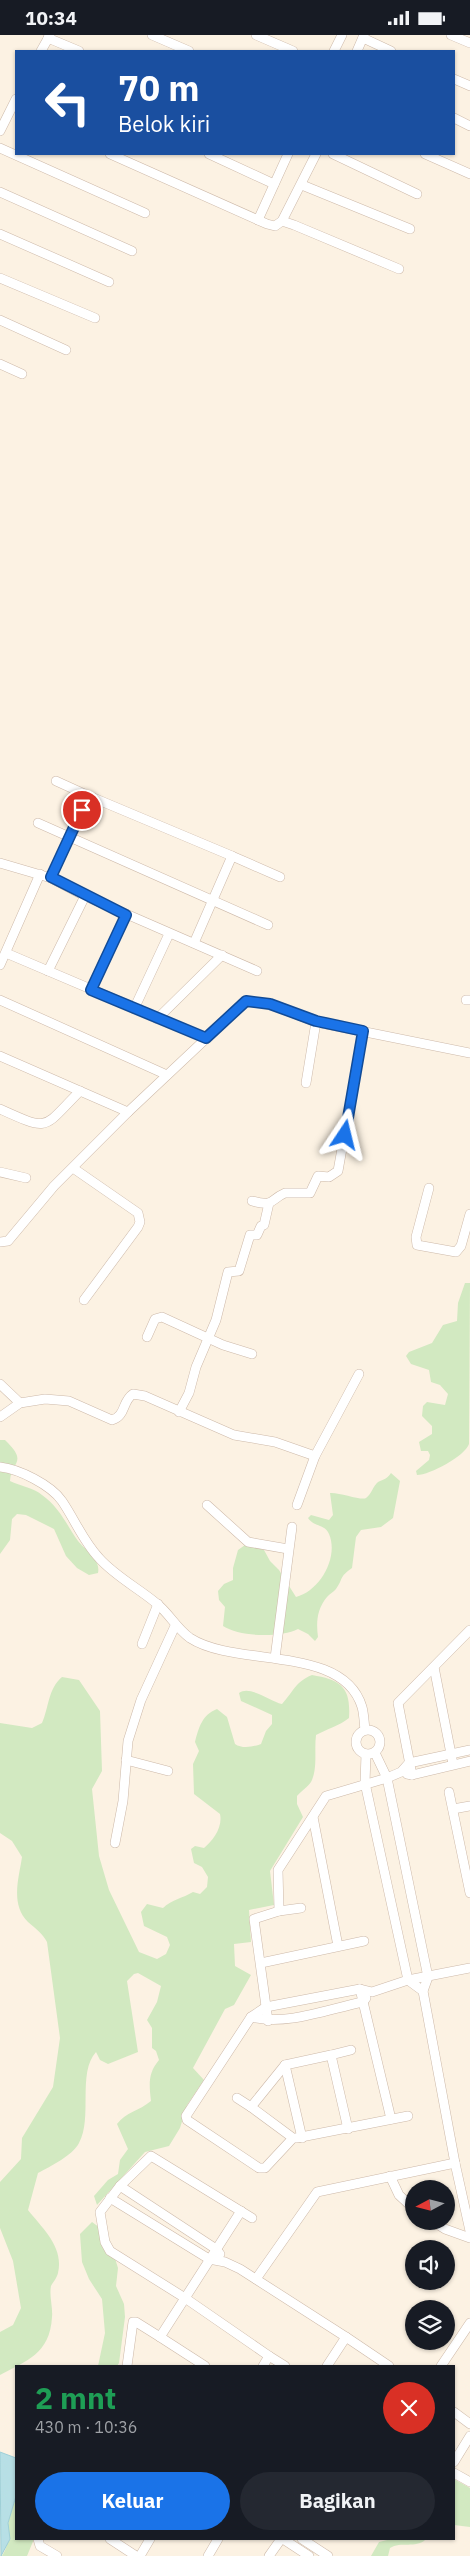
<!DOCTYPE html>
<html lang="id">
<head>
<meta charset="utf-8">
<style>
	:root { --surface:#171b24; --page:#242831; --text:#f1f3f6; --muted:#9ea1a6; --accent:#1a73e8 }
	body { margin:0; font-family:"IBM Plex Sans",sans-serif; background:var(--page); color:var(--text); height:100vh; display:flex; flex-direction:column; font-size:19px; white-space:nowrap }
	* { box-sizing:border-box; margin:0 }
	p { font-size:16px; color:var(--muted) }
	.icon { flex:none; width:28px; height:28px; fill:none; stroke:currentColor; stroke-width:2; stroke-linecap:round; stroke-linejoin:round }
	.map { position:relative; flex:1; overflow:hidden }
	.details { position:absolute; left:15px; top:2330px; width:440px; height:175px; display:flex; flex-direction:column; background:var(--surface); border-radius:0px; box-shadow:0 1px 4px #0004 }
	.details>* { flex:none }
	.guide { position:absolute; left:15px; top:15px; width:440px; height:105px; border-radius:0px; box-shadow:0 1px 4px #0004; background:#1a4fa0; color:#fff; overflow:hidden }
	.needle { width:32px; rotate:263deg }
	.fabs { position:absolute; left:405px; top:2145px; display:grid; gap:10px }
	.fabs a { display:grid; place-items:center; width:50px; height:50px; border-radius:50%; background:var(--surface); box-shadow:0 1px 4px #0004; font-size:25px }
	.pin { position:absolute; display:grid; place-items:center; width:42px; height:42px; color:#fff; margin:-21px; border:2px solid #fff; border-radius:50%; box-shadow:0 1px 5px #0007 }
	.me { position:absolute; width:55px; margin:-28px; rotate:10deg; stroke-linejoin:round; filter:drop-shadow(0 0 4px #0008) }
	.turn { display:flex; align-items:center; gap:18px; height:105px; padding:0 20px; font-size:22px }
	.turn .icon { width:65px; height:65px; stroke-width:2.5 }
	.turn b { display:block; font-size:35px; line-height:42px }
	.round { display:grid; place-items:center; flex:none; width:52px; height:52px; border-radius:26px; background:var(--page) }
	.headline { display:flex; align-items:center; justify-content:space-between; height:85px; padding:0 20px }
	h1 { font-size:30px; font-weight:800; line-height:38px; color:#1e9e55 }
	.button { display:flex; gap:10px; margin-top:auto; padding:10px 20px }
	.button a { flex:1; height:58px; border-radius:30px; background:var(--accent); color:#fff; font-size:20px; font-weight:800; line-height:58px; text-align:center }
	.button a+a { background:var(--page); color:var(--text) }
	.status { display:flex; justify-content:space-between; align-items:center; height:35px; padding:0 25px; background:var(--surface); direction:ltr }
	.status svg { height:14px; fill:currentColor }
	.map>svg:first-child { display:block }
</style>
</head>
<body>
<div class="status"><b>10:34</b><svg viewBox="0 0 49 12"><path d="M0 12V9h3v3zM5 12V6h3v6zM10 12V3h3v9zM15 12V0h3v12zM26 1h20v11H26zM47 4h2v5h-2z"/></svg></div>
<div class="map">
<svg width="470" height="2521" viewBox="0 0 470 2521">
	<rect width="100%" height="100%" fill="#fcf2e3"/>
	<g fill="#d2e9c1">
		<path d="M465,1248H470L469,1409C465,1421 430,1440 417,1440L416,1436L429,1425L430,1420L428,1416H421L419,1407L432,1399V1391L422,1381L423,1371L427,1367L445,1370L448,1359L440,1350L431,1347L429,1335L411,1329L406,1321L409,1317L432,1308L443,1290L457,1286L458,1268Z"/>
		<path d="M0,1405H5C29,1428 11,1426 10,1446C20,1451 34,1453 42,1460C60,1473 66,1489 78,1506C85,1515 101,1524 98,1538L89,1540L77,1533L66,1521L54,1494L26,1480L17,1479L12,1484L10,1505L0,1519Z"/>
		<path d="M391,1438L400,1446L393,1483L381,1492L361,1495L356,1502L352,1533C338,1543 344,1543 336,1554C334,1557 329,1559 327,1562C317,1574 316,1587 318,1602L315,1606L308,1599L298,1594C280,1603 240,1602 223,1591L225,1572L219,1565L218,1556L224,1549L233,1545V1533L238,1515L245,1510L264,1515L270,1526L279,1535L296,1562C320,1556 339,1522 329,1499C325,1489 314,1492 308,1483L311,1480L329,1485L333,1480L330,1458C339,1457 362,1466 366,1463C371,1460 373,1451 378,1447C384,1444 387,1444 391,1438Z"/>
		<path d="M312,1640C341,1645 351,1652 349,1683C339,1691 327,1694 316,1700C314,1715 318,1734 311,1747C308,1752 301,1756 297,1761V1769L303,1782L270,1836L274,1870L249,1875L251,1907L234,1909L235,1931L251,1940L234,1970L225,1974L193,2033L204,2045L187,2070L180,2093L169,2111L145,2117L97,2170L94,2161L108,2145L118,2139L120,2125L128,2114L117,2089C126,2077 139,2076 151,2066C149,2049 148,2038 159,2025L156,2016L152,2013V1993L147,1985L157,1967L161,1951L138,1938L134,1939L127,1946L138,2017L108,2029L100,2025L96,2017C77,2038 93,2083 79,2108C72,2121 51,2131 38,2138L28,2175C43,2194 64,2212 58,2238C57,2243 53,2247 51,2251C49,2260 53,2273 52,2282C50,2319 26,2326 0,2340V2297L13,2290L21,2273L13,2226L0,2193V2147L21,2124L22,2103L53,2052L60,2003L47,1907C42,1898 36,1894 28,1887C10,1869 19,1843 22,1822L12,1806L0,1798V1688L32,1693L42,1688C49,1672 48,1654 62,1642L79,1645L100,1676L102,1736L92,1754L99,1821L109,1855L139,1917L157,1924L166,1919L170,1910L167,1902L144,1891L141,1877L147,1869L163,1873C171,1865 183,1863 193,1857L200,1859L207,1852L208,1842L202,1832L194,1828L191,1814L195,1811L204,1813C213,1806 223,1792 220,1779L194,1759L193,1729L199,1716L195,1707C199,1692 202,1680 217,1674L227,1682L235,1709C242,1714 253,1712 261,1709L266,1696L272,1689V1680L241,1666L239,1658C250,1650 269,1666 282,1669C294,1656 295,1647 312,1640Z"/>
		<path d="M92,2187L107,2198L118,2233L116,2251L124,2269L125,2282L119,2328L117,2331H98L105,2298L102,2264L89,2244L82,2227L80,2199Z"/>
		<path d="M454,2444L470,2453V2492L454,2490Z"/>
		<path d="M16,2461V2504H34L27,2521H2C12,2504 5,2500 9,2485C10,2477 14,2469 16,2461Z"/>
		<path d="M391,2504H426C417,2514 401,2506 390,2513L388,2521H371L379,2507Z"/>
	</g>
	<path fill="#b7dfe5" stroke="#9ecfd7" d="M0,2417L16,2423V2461L8,2488L10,2504L1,2521Z"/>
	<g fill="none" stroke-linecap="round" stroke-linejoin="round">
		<g stroke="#cdb9a9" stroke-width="10">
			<g id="minor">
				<path d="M152,0L189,16"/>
				<path d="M256,0L293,16"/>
				<path d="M451,0L470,8"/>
				<path d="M48,3L79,16"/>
				<path d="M363,3L391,16"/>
				<path d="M41,16L50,0"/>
				<path d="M334,16L342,0"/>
				<path d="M357,16L364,0"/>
				<path d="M454,44L470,51"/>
				<path d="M454,83L470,91"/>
				<path d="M0,96L16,64"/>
				<path d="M0,113L145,178"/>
				<path d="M110,119L267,189L275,191L282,186L294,190L399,234"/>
				<path d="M209,119L274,149"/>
				<path d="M333,119L417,159"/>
				<path d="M425,119L470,139"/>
				<path d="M302,150L410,194"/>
				<path d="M0,157L132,216"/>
				<path d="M258,185L288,119"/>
				<path d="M282,186L316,119"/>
				<path d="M0,199L109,247"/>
				<path d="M0,243L95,283"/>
				<path d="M0,285L66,315"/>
				<path d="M0,329L22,339"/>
				<path d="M56,746L89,761"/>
				<path d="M38,788L268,890"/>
				<path d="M232,821L280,842"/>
				<path d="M0,828L51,843L85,861L257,936"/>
				<path d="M51,843L89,761L232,821L194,908"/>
				<path d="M6,918L206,1003"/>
				<path d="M0,930L40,839"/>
				<path d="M48,936L85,861"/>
				<path d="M91,955L126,880"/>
				<path d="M0,965L167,1040"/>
				<path d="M466,965H470"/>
				<path d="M134,974L169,899"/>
				<path d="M157,984L222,920"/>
				<path d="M0,1021L128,1077L54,1151L8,1206L0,1207"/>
				<path d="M306,1048L316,987"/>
				<path d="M0,1074C51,1097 42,1094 80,1056"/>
				<path d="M128,1077L246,966L270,969L316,987L470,1018"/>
				<path d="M73,1133L138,1178L140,1187L138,1192L84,1265"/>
				<path d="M0,1137L26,1143"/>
				<path d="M429,1153L416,1202L417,1210L456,1217L461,1211L470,1179"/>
				<path d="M252,1166C275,1172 269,1165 285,1158H310L318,1141L329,1142L338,1136L363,996"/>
				<path d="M147,1302L155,1284L162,1282L223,1310L252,1319"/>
				<path d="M0,1349L20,1368"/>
				<path d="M179,1377L189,1358L196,1332L216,1285L228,1237L239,1236L250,1200H257L261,1191L264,1190L269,1168"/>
				<path d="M0,1382L20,1368L45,1364L69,1366L112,1385C126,1381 122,1366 133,1359L145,1361L234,1400L275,1407L315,1421L359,1339"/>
				<path d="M0,1432C19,1434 51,1450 62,1466C75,1485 83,1506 99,1523C115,1541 138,1553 156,1568C169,1578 176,1593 190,1603C236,1633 343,1609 362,1672C364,1679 364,1687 365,1695"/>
				<path d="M207,1470L248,1507L288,1514"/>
				<path d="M297,1470L315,1421"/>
				<path d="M142,1609L158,1569"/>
				<path d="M275,1623L292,1492"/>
				<path d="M434,1632L453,1729"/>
				<circle cx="368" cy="1707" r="12"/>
				<path d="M375,1718L387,1743L428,1942L423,1956L455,2128L470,2196"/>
				<path d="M366,1719L365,1748L408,1945L423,1956"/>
				<path d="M126,1725L168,1736"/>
				<path d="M407,1739L412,1740L470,1726"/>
				<path d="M412,1740L398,1668L470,1595"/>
				<path d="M449,1757L470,1858"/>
				<path d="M453,1774L470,1771"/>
				<path d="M313,1782L338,1911"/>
				<path d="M115,1808L123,1766L128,1706L141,1665L175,1591"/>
				<path d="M279,1876L278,1835L326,1761L387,1743L401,1737L409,1728L470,1715"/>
				<path d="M261,1928L364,1906"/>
				<path d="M360,1954L391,2084"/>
				<path d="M251,1982C287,1991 328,1974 363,1967L366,1963"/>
				<path d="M268,1986L254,1884L279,1876L301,1873"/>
				<path d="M331,2020L351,2015"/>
				<path d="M285,2030L251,2072L293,2103L265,2133H259L187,2085L186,2081L251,1982L266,1972L360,1954L372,1957L408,1945L470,1933"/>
				<path d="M237,2063L251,2072"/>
				<path d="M296,2103L408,2081"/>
				<path d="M302,2103L285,2030L331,2020L348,2094"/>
				<path d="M390,2141L399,2160L414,2174"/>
				<path d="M120,2151L216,2214L220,2219"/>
				<path d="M110,2163L209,2224L225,2227L240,2234L346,2302"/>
				<path d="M252,2183L151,2121L120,2151L100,2177L105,2207L110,2216L185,2263L269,2321L263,2331"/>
				<path d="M432,2186L445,2194L470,2203"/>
				<path d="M256,2244L317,2157L455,2128"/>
				<path d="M160,2302L205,2331"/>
				<path d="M269,2321L285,2331"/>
				<path d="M127,2331L133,2287H136L160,2302L241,2176"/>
				<path d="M327,2331L346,2302L389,2331"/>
				<path d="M441,2331L470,2288"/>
				<path d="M454,2377L470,2389"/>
				<path d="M454,2427L470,2401"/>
				<path d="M454,2438L470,2447"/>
				<path d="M38,2504L40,2511L57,2521"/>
				<path d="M110,2504L136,2521"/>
				<path d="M283,2504L309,2521"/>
				<path d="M302,2504L328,2521"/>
				<path d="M140,2521L150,2504"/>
				<path d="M208,2521L218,2504"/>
				<path d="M269,2521L281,2504"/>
			</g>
		</g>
		<use href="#minor" stroke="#fff" stroke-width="9"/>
	</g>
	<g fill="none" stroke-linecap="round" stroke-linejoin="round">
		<g stroke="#114b97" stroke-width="12">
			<path id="route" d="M82,775L51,842L126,880L91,955L206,1003L246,966L270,969L316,986L363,996L345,1100"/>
		</g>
		<use href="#route" stroke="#1a73e8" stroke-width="9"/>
	</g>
</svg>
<div class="fabs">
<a><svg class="needle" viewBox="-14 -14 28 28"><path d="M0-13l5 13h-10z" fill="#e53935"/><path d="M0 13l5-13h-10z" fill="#9ea1a6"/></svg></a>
<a><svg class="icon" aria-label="sound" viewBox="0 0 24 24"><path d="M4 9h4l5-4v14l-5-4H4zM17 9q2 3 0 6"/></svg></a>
<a><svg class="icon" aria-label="layers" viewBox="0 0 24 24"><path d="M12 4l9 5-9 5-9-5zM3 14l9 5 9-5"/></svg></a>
</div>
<div class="pin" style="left:82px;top:775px;background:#d93025"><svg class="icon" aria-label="arrive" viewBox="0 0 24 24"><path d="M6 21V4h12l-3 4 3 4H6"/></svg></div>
<svg class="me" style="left:345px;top:1100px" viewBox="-20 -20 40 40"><path d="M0-17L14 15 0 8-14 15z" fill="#1a73e8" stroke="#fff" stroke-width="4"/></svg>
<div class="guide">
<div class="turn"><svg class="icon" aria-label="left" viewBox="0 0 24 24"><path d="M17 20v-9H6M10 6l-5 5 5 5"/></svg><div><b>70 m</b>Belok kiri</div></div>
</div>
<section class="details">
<div class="headline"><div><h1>2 mnt</h1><p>430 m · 10:36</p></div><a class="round" style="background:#d93025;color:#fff"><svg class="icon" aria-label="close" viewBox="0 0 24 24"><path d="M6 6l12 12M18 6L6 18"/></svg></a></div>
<div class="button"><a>Keluar</a><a>Bagikan</a></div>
</section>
</div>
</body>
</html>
